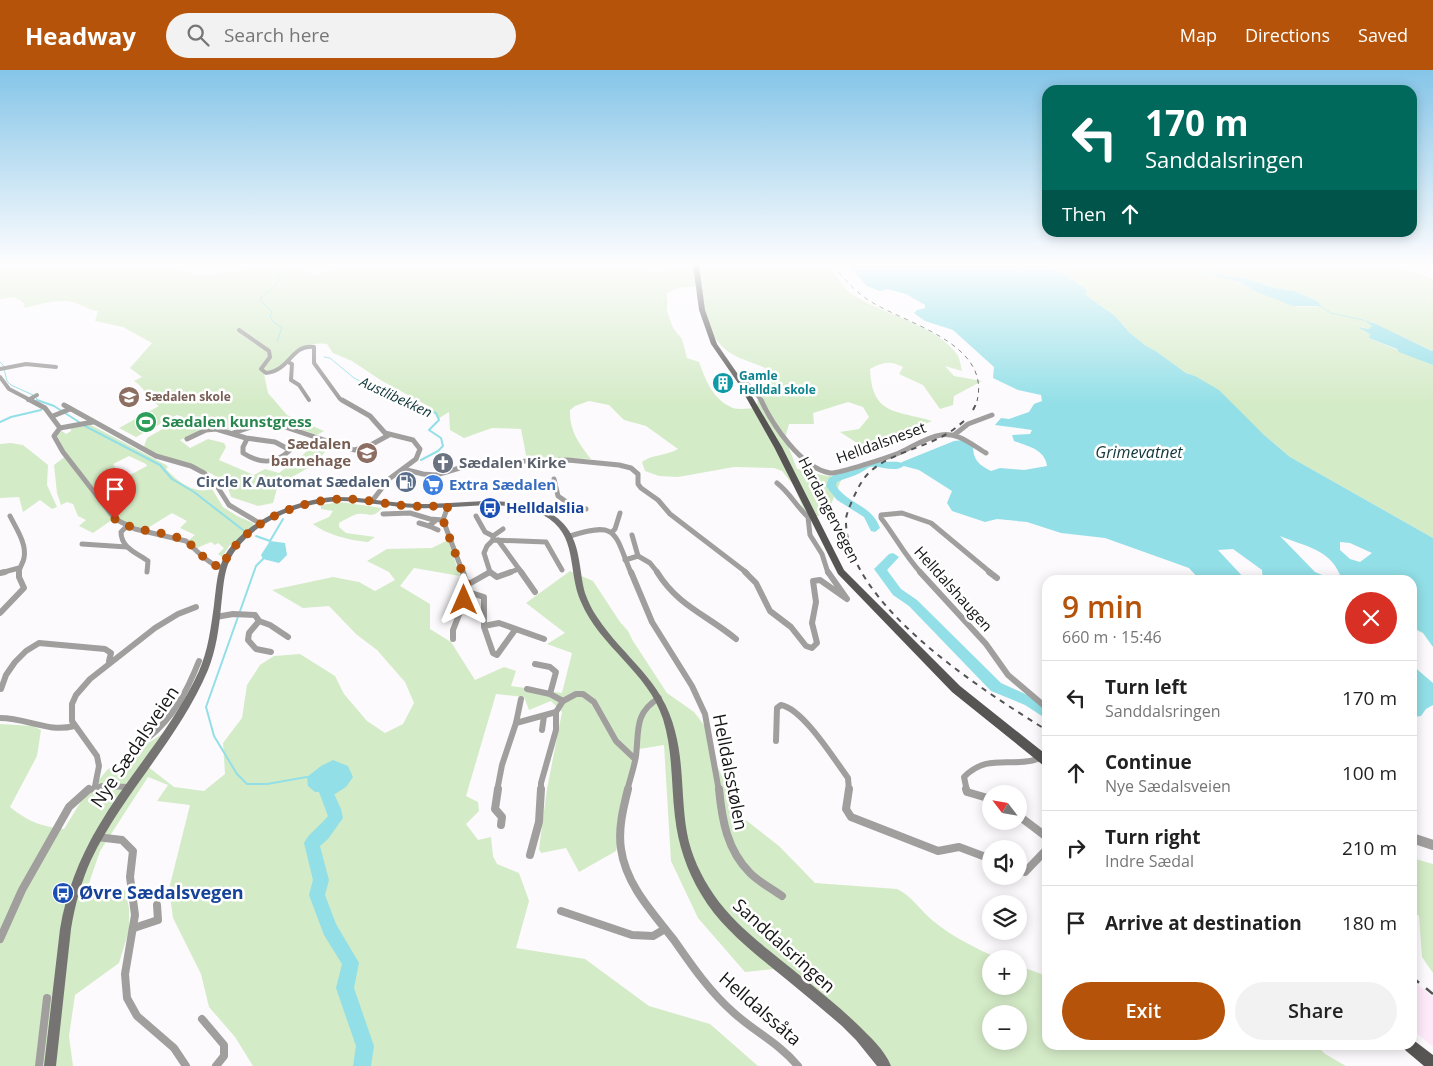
<!DOCTYPE html>
<html lang="en">
<head>
<meta charset="utf-8">
<style>
	:root { --surface:#fff; --page:#f2f2f2; --text:#222; --muted:#767676; --line:#e0e0e0; --accent:#b45309 }
	body { margin:0; font-family:"Open Sans",sans-serif; background:var(--page); color:var(--text); height:100vh; display:flex; flex-direction:column; font-size:19px; white-space:nowrap }
	* { box-sizing:border-box; margin:0 }
	p { font-size:16px; color:var(--muted) }
	.icon { flex:none; width:28px; height:28px; fill:none; stroke:currentColor; stroke-width:2; stroke-linecap:round; stroke-linejoin:round }
	.map { position:relative; flex:1; overflow:hidden }
	.side { position:absolute; left:1042px; top:505px; width:375px; height:475px; display:flex; flex-direction:column; background:var(--surface); border-radius:15px; box-shadow:0 2px 12px #0003 }
	.side>* { flex:none }
	.guide { position:absolute; left:1042px; top:15px; width:375px; height:152px; border-radius:15px; box-shadow:0 2px 12px #0003; background:#00695c; color:#fff; overflow:hidden }
	.needle { width:32px; rotate:301deg }
	.buttons { position:absolute; left:982px; top:715px; display:grid; gap:10px }
	.buttons a { display:grid; place-items:center; width:45px; height:45px; border-radius:50%; background:var(--surface); box-shadow:0 2px 12px #0003; font-size:25px }
	.pin { position:absolute; display:grid; place-items:center; width:42px; height:42px; color:#fff; margin:-51px -21px; border-radius:50% 50% 50% 0; rotate:-45deg; box-shadow:0 0 5px #0007 }
	.pin .icon { rotate:45deg }
	.me { position:absolute; width:55px; margin:-28px; rotate:0deg; stroke-linejoin:round; filter:drop-shadow(0 0 4px #0008) }
	.turn { display:flex; align-items:center; gap:18px; height:105px; padding:0 20px; font-size:22px }
	.turn .icon { width:65px; height:65px; stroke-width:2.5 }
	.turn b { display:block; font-size:35px; line-height:42px }
	.then { display:flex; align-items:center; height:48px; padding:0 20px; background:#0003; gap:10px; font-size:19px }
	.round { display:grid; place-items:center; flex:none; width:52px; height:52px; border-radius:26px; background:var(--page) }
	.summary { display:flex; align-items:center; justify-content:space-between; height:85px; padding:0 20px }
	h1 { font-size:30px; font-weight:600; line-height:38px; color:var(--accent) }
	.cta { display:flex; gap:10px; margin-top:auto; padding:10px 20px }
	.cta a { flex:1; height:58px; border-radius:30px; background:var(--accent); color:#fff; font-size:20px; font-weight:600; line-height:58px; text-align:center }
	.cta a+a { background:var(--page); color:var(--text) }
	ul { padding:0; list-style:none }
	li { display:flex; align-items:center; gap:15px; height:75px; padding:0 20px; border-top:1px solid var(--line) }
	li div { flex:1 }
	li b { display:block; font-size:19px }
	li em { font-style:normal }
	header { display:flex; align-items:center; gap:30px; box-sizing:border-box; height:70px; padding:0 25px; background:var(--accent); color:#fff }
	header strong { font-size:24px }
	nav { display:flex; gap:28px; margin-inline-start:auto; font-size:18px }
	.search { width:350px; height:45px; background:var(--page); display:flex; align-items:center; gap:12px; box-sizing:border-box; padding:0 18px; border-radius:28px; color:var(--muted); font-size:19px }
	.map>svg:first-child { display:block }
</style>
</head>
<body>
<header>
<strong>Headway</strong>
<div class="search"><svg class="icon" aria-label="search" viewBox="0 0 24 24"><circle cx="10" cy="10" r="6"/><path d="M15 15l6 6"/></svg>Search here</div>
<nav><a>Map</a><a>Directions</a><a>Saved</a></nav>
</header>
<div class="map">
<svg width="1433" height="996" viewBox="0 0 1433 996">
	<rect width="100%" height="100%" fill="#fcfafd"/>
	<path fill="#ffeaf9" d="M1413,911L1433,927V977L1413,960Z"/>
	<g fill="#d4ebc7" fill-rule="evenodd">
		<path d="M0,195H162L199,204L242,201L263,195H295L314,204L331,201L340,195H644L646,198L655,203L671,195H829C835,204 842,216 850,223C880,244 939,255 958,286C960,290 961,297 962,301L945,296L954,306L982,311L954,326L953,335L940,339L923,315L899,304L903,297C891,290 881,292 870,299C872,346 896,340 932,351L873,376L857,373L840,362L859,359L869,347L863,337L848,332L813,343L814,354H789L785,368L797,399L822,405L842,408L827,444L807,448L794,416L782,401L774,398L734,397L678,407L659,406L645,401L642,392C652,384 667,386 678,379L646,356L624,350L609,335L589,331L575,336L570,340C569,360 579,374 591,389L528,387L526,385L521,359L492,358L464,368L450,360L449,342L438,349L432,338L382,311L352,291L333,283L327,274C290,269 294,306 264,304L268,323L287,345L324,361L317,365L289,355L252,352L231,360L212,356L180,370L190,378L208,369L224,373L226,377L219,390L254,405L265,399L279,403L304,384L310,376L319,377L325,382L315,394L278,415L273,433L258,436L231,427L226,412L210,403L147,381L144,376L147,368L183,347L177,345L136,367L119,358L159,336C149,330 145,318 134,311L142,307L130,298L152,273L123,257L95,251L98,241C90,240 84,236 76,233C59,228 41,234 25,238L23,232L14,227L0,229ZM698,216C704,240 708,270 732,284C742,290 755,293 765,298L769,308L758,320L757,338C750,338 740,340 733,338C713,330 706,311 699,292L687,288L682,269L673,258L667,241V223L678,218Z"/>
		<path d="M1046,195H1383L1418,203L1433,209V281L1371,252H1365L1373,256L1369,259L1361,257L1370,264L1369,268L1433,295V468L1290,387L1195,306L1186,303L1157,282L1145,275L1130,263L1115,246L1086,225L1087,220L1061,202ZM1204,203L1244,208L1275,218L1295,221L1317,231L1322,237C1313,235 1302,239 1292,235C1260,224 1238,209 1204,203Z"/>
		<path d="M91,355L166,395L168,397L166,399C177,411 195,425 212,419L223,437L237,446L253,453L254,456L229,476L222,487L218,484L224,478L218,473L215,475L211,472L197,478L189,470L195,465L180,458L187,451L172,443L146,459L130,455L116,447L93,463L79,456L86,450L78,446L73,434L67,432L61,435L57,423L54,395L67,385L57,365L62,361L66,364L71,361V358ZM129,386L146,394L147,396L128,406L116,399L113,394Z"/>
		<path d="M11,373L23,375L48,395L47,415L57,437L52,439L40,430L23,442L19,427L0,428V374Z"/>
		<path d="M340,432L382,438C372,450 369,442 357,444C351,446 344,450 339,453V457L346,463L375,467L368,472C352,471 325,464 313,454L329,447L333,441L321,439V435Z"/>
		<path d="M448,470L460,506L414,498L400,516L430,534V559L451,572L475,610L504,597L516,601L511,616L562,623L572,583L547,574L565,563L526,533L570,501L593,511L620,552L628,561L633,571L667,623L694,642L711,664L717,696L742,747L779,776L815,813L897,819C912,826 920,840 932,850C952,867 976,878 999,889H991V916H1019V896L1047,906L1048,975H1316L1325,984L1346,996H884L875,976L774,899L745,902L698,848L671,791L664,675L639,679L616,781L579,802L566,778L541,783L539,779L547,719L562,642L551,631L529,640L524,627L496,624L466,726L478,732L479,741L466,754L478,770L491,767L493,786L497,794L519,803L529,831L516,878L585,889L649,936L710,954L758,996H253L235,967L209,937L201,904L173,848L169,819L190,735L157,731L168,715L148,707L100,781L84,828L125,820L129,838V860L119,893L75,925L69,966L73,996H0V654L33,656L41,660L37,686L10,737C29,752 40,756 64,759L80,733L107,700L162,664L142,692L174,717L204,721L225,704L223,673L242,648L247,615L260,595L274,586L300,584L335,606L344,624L367,651L385,663L403,654L414,633L405,612L377,580L356,564L329,536L303,538L272,520L333,507L359,512L375,521L395,510L389,502L367,491L387,479L432,478ZM321,696L335,724L315,722ZM991,944H1019V971H991Z"/>
		<path d="M1412,788L1433,794V903L1422,887L1419,846L1413,841Z"/>
	</g>
	<g fill="#92dfe7" fill-rule="evenodd">
		<path d="M848,195H1046L1061,202L1087,220L1086,225L1115,246L1130,263L1145,275L1157,282L1186,303L1195,306L1219,320L1263,364L1290,387L1433,468V577L1423,563L1413,558L1412,510H1342C1332,479 1306,477 1280,466L1315,502L1334,510H1263L1262,500L1233,479L1218,480L1246,510H1200L1189,498L1105,468L1061,463L1027,452L997,449L985,452L952,441L947,433L952,421L919,400L900,395L902,392L954,371L963,370L973,376C973,390 979,395 991,401L1000,398L1024,400L1047,396C1045,379 1027,376 1014,371L1012,365L1030,364L1032,360L995,355L1001,348L1009,349L1029,342L1034,334L1042,331L1041,325L1018,320L993,308L994,297L953,260L925,251L914,243L917,240L925,238V235L906,224L887,219L880,221L867,216ZM1340,472L1350,473L1372,483L1360,492L1350,489L1340,480Z"/>
		<path d="M1207,201L1226,206L1244,208L1275,218L1295,221L1317,231L1323,238L1317,236H1293L1257,222L1239,212L1203,203Z"/>
		<path d="M1363,250L1376,254L1430,280L1433,281V295L1399,282L1397,279L1369,268L1370,264L1358,257L1369,259L1372,256Z"/>
		<path d="M270,471L285,473L287,485L279,493L263,489L261,485Z"/>
		<path d="M1412,595L1433,613V635L1426,639L1421,646L1413,647Z"/>
		<path d="M333,690L348,696L353,707L346,717L335,724L315,722L308,716L307,707L321,696Z"/>
	</g>
	<g fill="none" stroke-linecap="round" stroke-linejoin="round">
		<g stroke="#92dfe7" stroke-width="1">
			<path d="M1183,195L1199,199L1203,203"/>
			<path d="M1323,238L1331,243L1363,250"/>
			<path d="M277,272L282,257L274,253L270,246L272,242L261,231V227C274,219 282,211 278,195"/>
			<path d="M324,287L330,288L354,308L401,331"/>
			<path d="M0,292L3,295L7,311L11,315L33,325L39,331"/>
		</g>
		<g stroke="#92dfe7" stroke-width="2">
			<path d="M37,330L54,336L79,352"/>
			<path d="M398,330L436,343L439,350L429,360L441,368L443,376L438,381L421,390"/>
			<path d="M0,352L11,347L41,340"/>
			<path d="M85,356L160,395L172,409L194,422L243,460"/>
			<path d="M256,466L270,471L283,449"/>
			<path d="M263,489L256,496L206,637L214,666L237,704L247,714H267L307,707"/>
		</g>
		<g fill="#92dfe7" fill-rule="evenodd">
			<path d="M877,391C885,394 898,389 905,395C895,404 881,395 870,397C867,398 864,401 860,403C853,407 845,408 837,412L836,416C849,435 871,434 880,458L875,462L871,461L864,447L837,430L826,416L829,408L836,404L852,399L864,392Z"/>
			<path d="M893,483L899,487L887,500L901,519L917,530L1001,613L1034,628L1046,635L1048,650L1025,635L991,621L909,536L893,525L874,499L889,484Z"/>
			<path d="M326,715L331,717L341,739L343,748L328,769L320,776L329,810L325,825L336,854L359,893L354,918L374,976L371,996H353L356,976L336,918L342,894L324,865L309,825L313,810L304,773C308,764 322,754 328,746L319,722L321,717Z"/>
		</g>
		<g stroke="#a09f9e" stroke-width="4">
			<path d="M239,260L269,281L270,287L261,299L266,303C290,301 291,274 314,277V293L340,329L344,331"/>
			<path d="M288,292L292,294L291,310L299,315L309,330"/>
			<path d="M0,299L26,294L56,297"/>
			<path d="M0,307L9,319L32,331"/>
			<path d="M746,312L762,331"/>
			<path d="M28,330L37,325"/>
		</g>
		<g stroke="#a09f9e" stroke-width="5">
			<path d="M30,330L45,338L60,358"/>
			<path d="M342,330L370,346L385,363L413,370L420,379L416,389L389,409L372,431"/>
			<path d="M761,330C772,354 801,398 830,403C838,404 889,387 899,383C912,377 927,367 941,365C958,362 972,375 986,383"/>
			<path d="M64,335L156,386L191,396L204,403L217,416L229,435L261,454"/>
			<path d="M53,346L70,339"/>
			<path d="M60,358L54,366L63,382L115,449L135,459L186,471L203,487L217,497H222"/>
			<path d="M60,358L93,352"/>
			<path d="M233,363L257,355L282,356L354,380L367,377L389,365"/>
			<path d="M954,365L968,354L992,345"/>
			<path d="M187,369L206,360L216,359L246,368L275,372L290,380C275,395 260,394 243,383V377L247,369"/>
			<path d="M403,399L423,404L436,405L480,392L507,394L526,391L568,390L619,395L631,398L638,404V414L641,418L658,430L670,444L747,503"/>
			<path d="M554,409L558,426L571,435L586,439"/>
			<path d="M777,413C790,423 796,436 808,447L810,465L822,484L828,503"/>
			<path d="M448,436L443,450L463,503"/>
			<path d="M383,444L410,443L430,449L443,450"/>
			<path d="M10,446C16,458 27,474 24,488C23,494 19,497 19,503"/>
			<path d="M476,446L485,462L493,466V470"/>
			<path d="M419,453L429,456L436,450"/>
			<path d="M127,456L121,462C121,478 137,483 148,491L147,502"/>
			<path d="M429,456L438,460"/>
			<path d="M612,462L615,459L620,443"/>
			<path d="M632,465L638,486"/>
			<path d="M493,466L503,459"/>
			<path d="M570,466C618,451 614,462 631,503"/>
			<path d="M498,470L519,499L508,503"/>
			<path d="M82,474L127,477"/>
			<path d="M625,490L638,486L650,493L658,503"/>
			<path d="M519,499L522,503"/>
			<path d="M0,503L19,498"/>
			<path d="M488,503L490,502L484,483L487,476L493,470L546,472L562,500"/>
			<path d="M921,503C905,486 895,466 881,448V445L902,443L931,453L991,503"/>
		</g>
		<g stroke="#a09f9e" stroke-width="6">
			<path d="M490,502L497,507L511,502"/>
			<path d="M521,502L535,522"/>
			<path d="M631,502L652,552L692,616L705,644L719,721"/>
			<path d="M657,502C678,536 707,545 736,569"/>
			<path d="M745,502L756,513L770,541L791,557L806,576L812,578L817,573L812,553L816,532L813,511L820,510L847,529L828,502"/>
			<path d="M920,502L986,574L1008,605L1048,639"/>
			<path d="M989,502L997,508"/>
			<path d="M0,503L5,502"/>
			<path d="M467,515L490,502"/>
			<path d="M468,522L484,527V557L493,583L497,585L515,560"/>
			<path d="M0,543L24,518L19,507V502"/>
			<path d="M216,547L233,544L255,545L259,551L249,563L248,570L256,579L271,582"/>
			<path d="M259,551L270,555L288,567"/>
			<path d="M484,556L499,553L544,569"/>
			<path d="M453,569V560L468,522L463,502"/>
			<path d="M535,594L550,597L556,602L550,624L563,631"/>
			<path d="M1,619L6,605L15,592L26,581L39,573L105,579L111,583L109,591"/>
			<path d="M527,619L550,624"/>
			<path d="M0,648C27,648 49,663 74,656"/>
			<path d="M516,653L521,629"/>
			<path d="M542,660L544,646"/>
			<path d="M148,668C174,647 187,621 199,591"/>
			<path d="M776,671L777,638L781,635C803,639 834,689 848,708L849,721"/>
			<path d="M95,716L99,696L97,686L72,651V634L76,625L90,609L155,558L178,544L196,537"/>
			<path d="M87,721L102,716L129,717"/>
			<path d="M497,721L502,695L516,653L556,642"/>
			<path d="M541,721V713L556,660V642L563,631L576,624H583L594,632L616,671L635,689"/>
			<path d="M627,721C630,709 634,698 636,686C639,661 634,643 659,628"/>
			<path d="M967,721L964,707C989,682 1012,699 1041,688"/>
		</g>
		<g stroke="#a09f9e" stroke-width="8">
			<path d="M498,719L495,739L502,747L501,755"/>
			<path d="M628,719C623,739 618,759 621,779C626,815 653,843 674,870C692,896 710,922 734,943C755,962 780,974 798,996"/>
			<path d="M719,719C722,750 727,780 750,803C759,812 772,819 782,826"/>
			<path d="M849,719L846,739L851,747L938,781L959,777L991,789"/>
			<path d="M966,719L967,722L991,729"/>
			<path d="M1019,746L1048,768"/>
			<path d="M97,767L122,770L133,781L130,807L135,845L125,904L127,928L137,946L174,978L186,996"/>
			<path d="M530,785L539,752L541,719"/>
			<path d="M1019,800L1025,802L1048,778"/>
			<path d="M561,841L632,865L653,866L665,859"/>
			<path d="M134,858L158,850L157,835"/>
			<path d="M0,869L22,820L69,737L89,719"/>
			<path d="M202,949L224,975V986L216,996"/>
			<path d="M39,996L47,928"/>
		</g>
		<path stroke="#a09f9e" stroke-width="10" d="M1412,768L1433,775"/>
		<path fill="#757472" fill-rule="evenodd" d="M332,427C361,426 389,433 418,434C461,435 538,418 567,458C581,477 579,501 585,523C588,531 592,540 597,547C624,588 663,610 675,661C684,694 681,729 687,763C691,785 701,806 714,825C729,847 750,865 771,882C800,906 830,928 857,954C869,966 885,980 891,996H877L856,970L842,956C820,937 798,919 776,901C748,878 719,855 701,824C687,801 678,774 675,747C671,714 673,681 663,649C648,602 600,577 581,532C567,501 579,464 543,445C509,427 454,440 417,438C392,437 368,432 343,431C305,432 263,447 238,477C223,495 224,515 221,537C219,559 216,580 208,600C179,669 123,723 91,790C81,812 75,835 71,859L56,996H44L60,859C66,823 79,789 98,757C129,704 173,658 199,601C208,581 211,557 214,535C217,512 217,493 232,475C256,446 296,431 332,427Z"/>
		<g fill="#575553" fill-rule="evenodd">
			<path d="M693,195H699L705,240L717,274L744,313L782,377L844,500L960,616L1048,686V698L1044,696L952,622L838,504L774,377L738,313L711,274L699,240Z"/>
			<path d="M1412,969L1433,985V996H1424L1405,980L1403,975H1412Z"/>
		</g>
		<path stroke="#545455" stroke-width="1" stroke-dasharray="4.5 4.5" stroke-linecap="butt" d="M833,195C845,210 858,225 875,234C911,255 991,275 977,331"/>
		<g stroke="#545455" stroke-width="2" stroke-dasharray="5.5 5.5" stroke-linecap="butt">
			<path d="M973,340L978,330"/>
			<path d="M964,351C956,358 948,364 939,368C914,381 876,387 861,413C857,419 847,441 846,448C843,533 984,621 1048,661"/>
		</g>
		<path stroke="#545455" stroke-width="2.5" stroke-dasharray="9 9" stroke-linecap="butt" d="M1412,907L1433,924"/>
	</g>
	<linearGradient id="sky" x2="0" y2="1"><stop stop-color="#85c5e8"/><stop offset="0.58" stop-color="#fefdfe"/><stop offset="1" stop-color="#fefdfe" stop-opacity="0"/></linearGradient>
	<rect width="1433" height="335" fill="url(#sky)"/>
	<g fill="none" stroke-linecap="round" stroke-linejoin="round">
		<path stroke="#b45309" stroke-width="9" stroke-dasharray="0 16.2" d="M115,449C137,464 163,459 185,471C199,478 205,495 222,497C241,454 295,431 340,429C359,428 379,433 398,435C414,437 431,436 448,436L443,450L467,515L468,522L464,530"/>
	</g>
	<defs>
		<g id="building-disc" transform="scale(1.125)"><circle r="9.5" fill="#0f9aa8" stroke="#fff"/><path d="M-4-6H4V6H1V3H-1V6H-4ZM-2.5-4.3h1.7v1.8h-1.7ZM.8-4.3h1.7v1.8H.8ZM-2.5-1h1.7V.8h-1.7ZM.8-1h1.7V.8H.8Z" fill="#fff"/></g>
		<g id="school-disc" transform="scale(1.125)"><circle r="9.5" fill="#8d6e63" stroke="#fff"/><path d="M0-5L7-2L0 1L-7-2ZM-4 1L0 2.5L4 1V4Q0 6-4 4Z" fill="#fff"/></g>
		<g id="stadium-disc" transform="scale(1.125)"><circle r="9.5" fill="#2e9e5b" stroke="#fff"/><path d="M0-5a6.5 5 0 1 0 0 10a6.5 5 0 1 0 0-10ZM-3.5-1.8h7v3.6h-7Z" fill="#fff"/></g>
		<g id="church-disc" transform="scale(1.125)"><circle r="9.5" fill="#6b7280" stroke="#fff"/><path d="M-1.2-6h2.4v3.5h3.3v2.4h-3.3V6h-2.4V-.1h-3.3v-2.4h3.3Z" fill="#fff"/></g>
		<g id="fuel-disc" transform="scale(1.125)"><circle r="9.5" fill="#5c6f8a" stroke="#fff"/><path d="M-5.5-6h7V0h2V4h1.3V-2.5L3-4.5l.8-.8L6-3V5H2.5V1h-1V6h-7ZM-4.2-4.7v3.2H.2V-4.7Z" fill="#fff"/></g>
		<g id="supermarket-disc" transform="scale(1.125)"><circle r="9.5" fill="#3f7fe0" stroke="#fff"/><path d="M-6-5.5h2.5l.6 2H6L4.5 2H-2.5L-4.4-4H-6ZM-1.5 3.2a1.3 1.3 0 1 0 .1 0ZM3 3.2a1.3 1.3 0 1 0 .1 0Z" fill="#fff"/></g>
		<g id="bus-disc" transform="scale(1.125)"><circle r="9.5" fill="#1a4fb4" stroke="#fff"/><path d="M-5-6H5V4H4V6H2V4H-2V6H-4V4H-5ZM-3.5-4V0h7V-4ZM-3.5 1.2v1.5H-2V1.2ZM2 1.2v1.5H3.5V1.2Z" fill="#fff"/></g>
	</defs>
	<g fill-rule="evenodd">
		<use href="#building-disc" x="723" y="313"/>
		<use href="#school-disc" x="129" y="327"/>
		<use href="#stadium-disc" x="146" y="352"/>
		<use href="#school-disc" x="367" y="383"/>
		<use href="#church-disc" x="443" y="393"/>
		<use href="#fuel-disc" x="406" y="412"/>
		<use href="#supermarket-disc" x="433" y="415"/>
		<use href="#bus-disc" x="490" y="438"/>
		<use href="#bus-disc" x="63" y="823"/>
	</g>
	<g text-anchor="middle" stroke-width="5" stroke-linejoin="round" paint-order="stroke">
		<g font-size="12" font-weight="bold" fill="#0d838f" stroke="#fff" text-anchor="start">
			<text x="739" y="310">Gamle<tspan x="739" dy="14">Helldal skole</tspan></text>
		</g>
		<g font-size="12" font-weight="bold" fill="#785e54" stroke="#fff" text-anchor="start">
			<text x="145" y="331">Sædalen skole</text>
		</g>
		<g font-size="14" font-style="italic" fill="#0f3539" stroke="#fff">
			<text transform="translate(396 327) rotate(25)" y="5">Austlibekken</text>
		</g>
		<g font-size="15" font-weight="bold" fill="#27864d" stroke="#fff" text-anchor="start">
			<text x="162" y="357">Sædalen kunstgress</text>
		</g>
		<g font-size="15" fill="#151516" stroke="#fff">
			<text transform="translate(881 373) rotate(-20)" y="5">Helldalsneset</text>
			<text transform="translate(829 440) rotate(63)" y="5">Hardangervegen</text>
			<text transform="translate(953 519) rotate(48)" y="5">Helldalshaugen</text>
		</g>
		<g font-size="15" font-weight="bold" fill="#785e54" stroke="#fff" text-anchor="end">
			<text x="351" y="379">Sædalen<tspan x="351" dy="17">barnehage</tspan></text>
		</g>
		<g font-size="15" font-weight="bold" fill="#5b616d" stroke="#fff" text-anchor="start">
			<text x="459" y="398">Sædalen Kirke</text>
		</g>
		<g font-size="15" font-weight="bold" fill="#4e5e75" stroke="#fff" text-anchor="end">
			<text x="390" y="417">Circle K Automat Sædalen</text>
		</g>
		<g font-size="15" font-weight="bold" fill="#366cbe" stroke="#fff" text-anchor="start">
			<text x="449" y="420">Extra Sædalen</text>
		</g>
		<g font-size="15" font-weight="bold" fill="#164399" stroke="#fff" text-anchor="start">
			<text x="506" y="443">Helldalslia</text>
		</g>
		<g font-size="16" font-style="italic" fill="#0f3539" stroke="#fff">
			<text x="1139" y="388">Grimevatnet</text>
		</g>
		<g font-size="18" fill="#151516" stroke="#fff">
			<text transform="translate(135 677) rotate(-56)" y="6">Nye Sædalsveien</text>
			<text transform="translate(730 702) rotate(79)" y="6">Helldalsstølen</text>
			<text transform="translate(784 876) rotate(42)" y="6">Sanddalsringen</text>
			<text transform="translate(760 939) rotate(41)" y="6">Helldalssåta</text>
		</g>
		<g font-size="18" font-weight="bold" fill="#164399" stroke="#fff" text-anchor="start">
			<text x="79" y="829">Øvre Sædalsvegen</text>
		</g>
	</g>
</svg>
<div class="buttons">
<a><svg class="needle" viewBox="-14 -14 28 28"><path d="M0-13l5 13h-10z" fill="#e53935"/><path d="M0 13l5-13h-10z" fill="#767676"/></svg></a>
<a><svg class="icon" aria-label="sound" viewBox="0 0 24 24"><path d="M4 9h4l5-4v14l-5-4H4zM17 9q2 3 0 6"/></svg></a>
<a><svg class="icon" aria-label="layers" viewBox="0 0 24 24"><path d="M12 4l9 5-9 5-9-5zM3 14l9 5 9-5"/></svg></a>
<a>+</a>
<a>−</a>
</div>
<div class="pin" style="left:115px;top:449px;background:#d93025"><svg class="icon" aria-label="arrive" viewBox="0 0 24 24"><path d="M6 21V4h12l-3 4 3 4H6"/></svg></div>
<svg class="me" style="left:464px;top:530px" viewBox="-20 -20 40 40"><path d="M0-17L14 15 0 8-14 15z" fill="#b45309" stroke="#fff" stroke-width="4"/></svg>
<div class="guide">
<div class="turn"><svg class="icon" aria-label="left" viewBox="0 0 24 24"><path d="M17 20v-9H6M10 6l-5 5 5 5"/></svg><div><b>170 m</b>Sanddalsringen</div></div>
<div class="then">Then<svg class="icon" aria-label="ahead" viewBox="0 0 24 24"><path d="M12 20V5M6 11l6-6 6 6"/></svg></div>
</div>
<section class="side">
<div class="summary"><div><h1>9 min</h1><p>660 m · 15:46</p></div><a class="round" style="background:#d93025;color:#fff"><svg class="icon" aria-label="close" viewBox="0 0 24 24"><path d="M6 6l12 12M18 6L6 18"/></svg></a></div>
<ul>
<li><svg class="icon" aria-label="left" viewBox="0 0 24 24"><path d="M17 20v-9H6M10 6l-5 5 5 5"/></svg><div><b>Turn left</b><p>Sanddalsringen</p></div><em>170 m</em></li>
<li><svg class="icon" aria-label="ahead" viewBox="0 0 24 24"><path d="M12 20V5M6 11l6-6 6 6"/></svg><div><b>Continue</b><p>Nye Sædalsveien</p></div><em>100 m</em></li>
<li><svg class="icon" aria-label="right" viewBox="0 0 24 24"><path d="M7 20v-9h11M14 6l5 5-5 5"/></svg><div><b>Turn right</b><p>Indre Sædal</p></div><em>210 m</em></li>
<li><svg class="icon" aria-label="arrive" viewBox="0 0 24 24"><path d="M6 21V4h12l-3 4 3 4H6"/></svg><div><b>Arrive at destination</b></div><em>180 m</em></li>
</ul>
<div class="cta"><a>Exit</a><a>Share</a></div>
</section>
</div>
</body>
</html>
